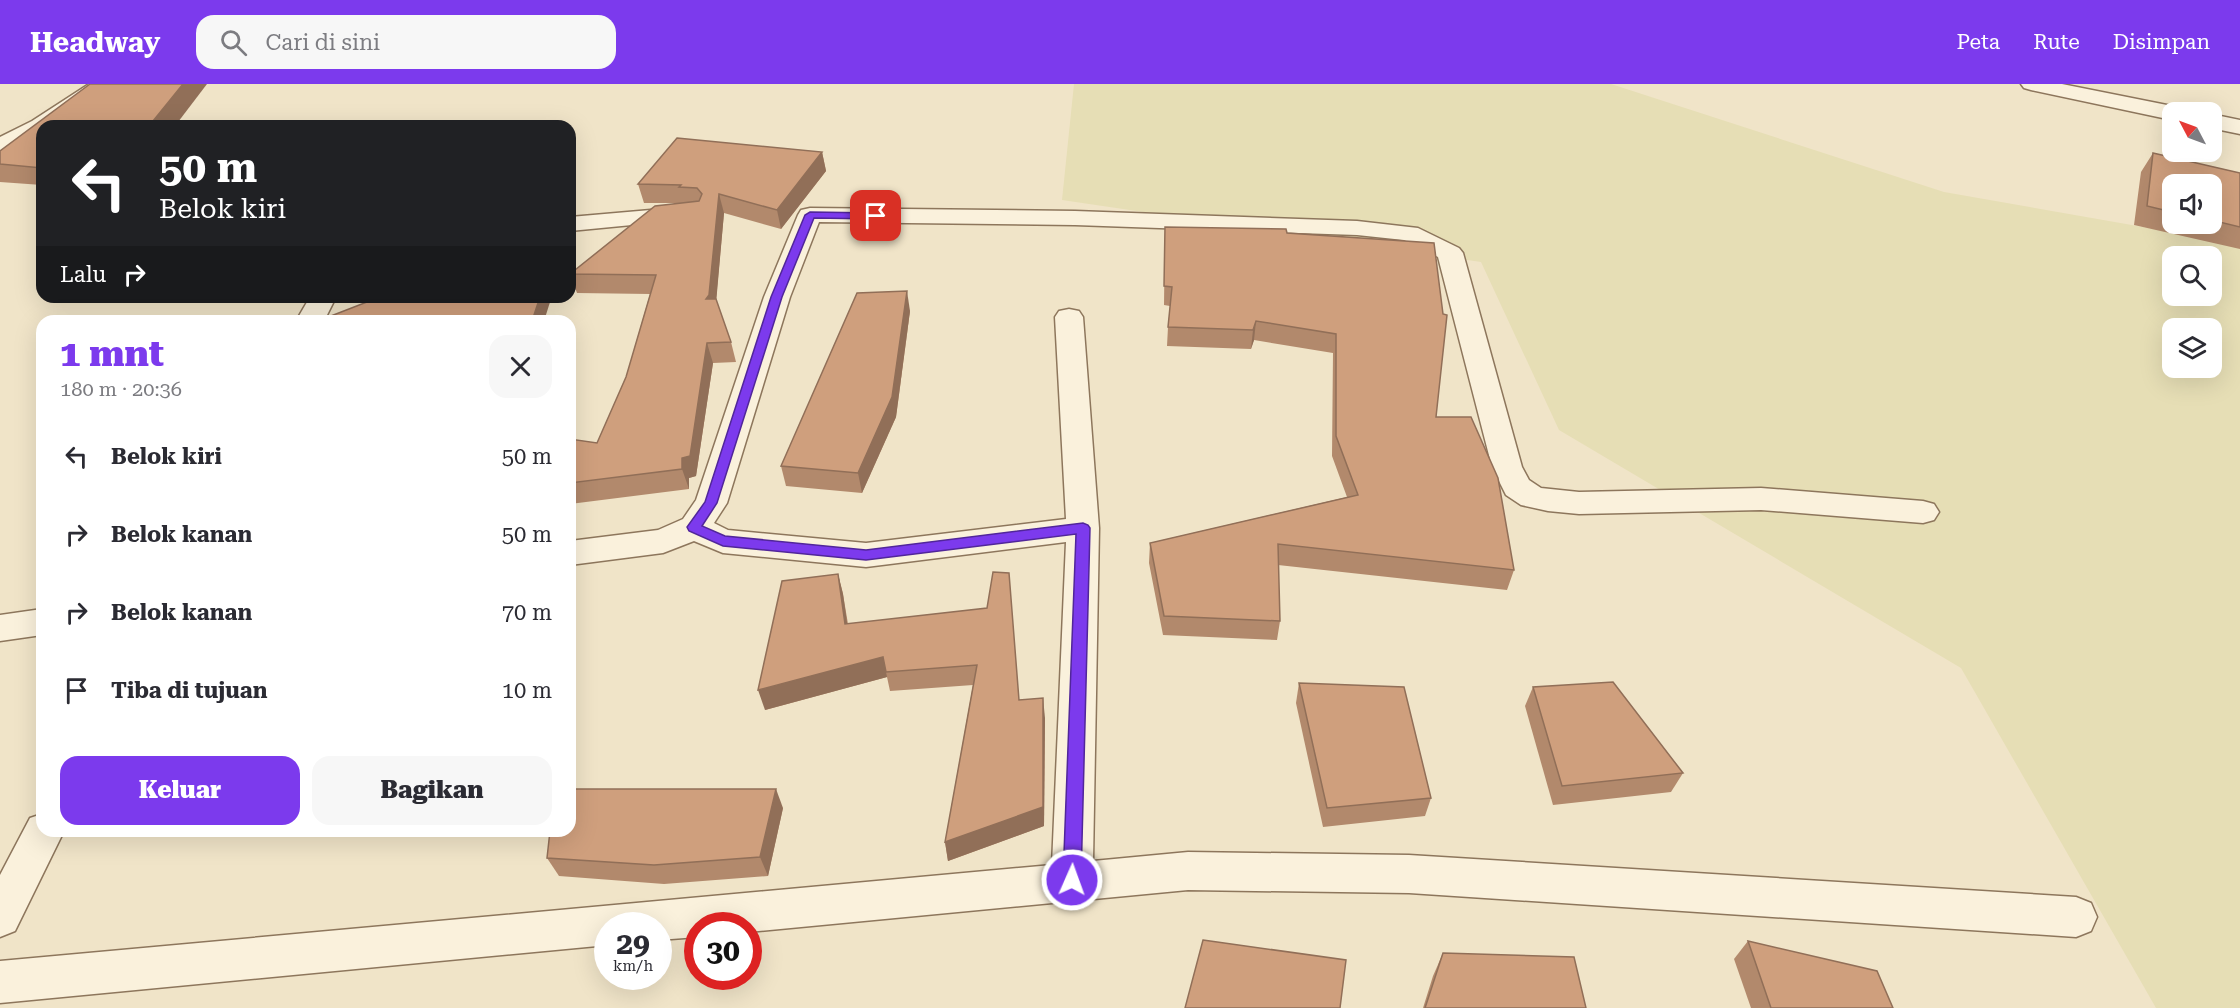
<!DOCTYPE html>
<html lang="id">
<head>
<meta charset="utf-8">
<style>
	:root { --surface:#fff; --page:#f7f7f7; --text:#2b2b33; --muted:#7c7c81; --accent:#7c3aed }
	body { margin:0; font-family:"Roboto Serif",serif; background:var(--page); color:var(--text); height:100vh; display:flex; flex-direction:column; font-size:22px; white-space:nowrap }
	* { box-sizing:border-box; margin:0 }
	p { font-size:20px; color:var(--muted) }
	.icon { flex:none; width:33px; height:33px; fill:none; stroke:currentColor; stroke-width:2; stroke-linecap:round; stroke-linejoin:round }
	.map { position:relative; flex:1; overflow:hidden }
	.sheet { position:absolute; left:36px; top:231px; width:540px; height:522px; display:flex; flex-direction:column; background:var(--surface); border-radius:18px; box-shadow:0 6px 24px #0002 }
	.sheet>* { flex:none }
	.banner { position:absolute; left:36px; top:36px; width:540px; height:183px; border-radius:18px; box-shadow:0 6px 24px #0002; background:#202124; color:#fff; overflow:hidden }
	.needle { width:39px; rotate:311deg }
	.fabs { position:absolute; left:2162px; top:18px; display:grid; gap:12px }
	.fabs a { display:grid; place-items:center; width:60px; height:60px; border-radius:12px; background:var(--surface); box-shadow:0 6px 24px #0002; font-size:30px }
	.speed { position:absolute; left:594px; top:828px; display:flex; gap:12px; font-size:30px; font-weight:700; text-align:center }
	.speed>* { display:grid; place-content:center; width:78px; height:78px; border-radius:50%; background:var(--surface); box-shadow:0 6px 24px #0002; line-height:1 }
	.speed small { font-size:15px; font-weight:400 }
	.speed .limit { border:9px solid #d22; background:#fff; color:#111 }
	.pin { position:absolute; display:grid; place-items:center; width:51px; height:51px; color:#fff; margin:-26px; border-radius:12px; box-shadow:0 3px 9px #0006 }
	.me { position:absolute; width:66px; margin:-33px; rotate:2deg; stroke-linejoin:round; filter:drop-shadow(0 0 4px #0008) }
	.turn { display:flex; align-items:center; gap:21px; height:126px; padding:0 24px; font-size:27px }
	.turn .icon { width:78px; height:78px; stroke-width:2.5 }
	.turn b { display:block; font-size:42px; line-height:51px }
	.then { display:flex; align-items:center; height:57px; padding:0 24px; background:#0003; gap:12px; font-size:22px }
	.round { display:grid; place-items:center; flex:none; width:63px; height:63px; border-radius:18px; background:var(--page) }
	.overview { display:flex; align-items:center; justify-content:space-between; height:102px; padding:0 24px }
	h1 { font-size:36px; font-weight:800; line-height:45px; color:var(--accent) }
	.cta { display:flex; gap:12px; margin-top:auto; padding:12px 24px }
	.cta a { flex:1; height:69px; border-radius:18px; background:var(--accent); color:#fff; font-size:24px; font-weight:800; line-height:69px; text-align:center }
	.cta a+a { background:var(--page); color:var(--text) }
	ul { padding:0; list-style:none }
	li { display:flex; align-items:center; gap:18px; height:78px; padding:0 24px }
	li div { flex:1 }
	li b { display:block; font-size:22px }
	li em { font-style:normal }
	header { display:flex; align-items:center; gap:36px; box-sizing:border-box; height:84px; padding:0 30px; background:var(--accent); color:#fff }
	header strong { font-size:28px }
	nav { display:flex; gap:33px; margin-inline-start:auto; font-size:21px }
	.search { width:420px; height:54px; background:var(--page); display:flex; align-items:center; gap:15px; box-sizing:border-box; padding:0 21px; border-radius:18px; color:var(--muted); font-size:22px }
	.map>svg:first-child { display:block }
</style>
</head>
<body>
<header>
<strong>Headway</strong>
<div class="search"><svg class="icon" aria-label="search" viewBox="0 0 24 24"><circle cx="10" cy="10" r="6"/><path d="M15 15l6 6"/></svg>Cari di sini</div>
<nav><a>Peta</a><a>Rute</a><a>Disimpan</a></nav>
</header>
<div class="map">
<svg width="2240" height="924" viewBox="0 0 2240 924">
	<rect width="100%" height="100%" fill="#f0e4c8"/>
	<path fill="#e6deb5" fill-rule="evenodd" d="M1074,0H1611L1944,108L2240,160V924H2156L1961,584L1559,346L1481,178L1062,116ZM2172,172H2211V212H2172ZM2172,244H2211V284H2172Z"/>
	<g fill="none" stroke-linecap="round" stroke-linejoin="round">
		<g stroke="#8d765c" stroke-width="3">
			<g id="minor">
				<path d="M89,0H113L110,4L55,42H42V50L0,69V53L32,37Z"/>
				<path d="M2021,0H2062L2172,22L2180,24L2183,28H2172V36L2031,6L2024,4Z"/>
				<path d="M2211,30L2240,36V50L2211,44Z"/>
				<path d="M685,123L694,125L697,130L694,135L570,147V133Z"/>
				<path d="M810,124L1075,127L1357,137L1418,144L1459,164L1463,169L1522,383L1529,396L1541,404L1579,408L1761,404L1923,417L1934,420L1939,428L1934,436L1923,439L1761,426L1579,430L1548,427L1521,421L1506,411L1492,383L1438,173L1404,156L1357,151L1075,141L819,138L790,213L727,419L714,439L728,446L866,459L1066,435L1055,233L1059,227L1069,225L1079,227L1083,233L1099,444L1093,777L1188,768L1409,771L2076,813L2091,819L2097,833L2091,847L2076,853L1409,809L1188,806L748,848V842H698V853L658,856V842H608V861L0,919V877L1052,781L1066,458L866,483L723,469L694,457L663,469L570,481V457L658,446L683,435L696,416L764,213L798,131L801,126Z"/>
				<path d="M310,213H336L324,237H296Z"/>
				<path d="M42,525V551L0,557V531Z"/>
				<path d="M42,730V747H64L15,847L0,853V791L30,734Z"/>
			</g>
		</g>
		<use href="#minor" fill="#faf1dc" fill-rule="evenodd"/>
	</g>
	<g fill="#b2896c" fill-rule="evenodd">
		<path d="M42,42V101L0,98V67Z"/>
		<path d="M822,68L826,87L781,145L724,129L716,216L731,258L736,278L713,279L696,392L689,394V405L570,420V355L597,359L626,293L650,210L577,209L570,190L678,119H644L638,100Z"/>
		<path d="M2153,69L2240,89V165L2134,141L2141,88ZM2172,100H2211V140H2172Z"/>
		<path d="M1165,143L1287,149L1436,333L1514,486L1507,506L1278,481L1280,537L1277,556L1163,551L1149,479L1150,459L1347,413L1332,372L1333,269L1254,256L1251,265L1167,262L1168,243L1170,222L1164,221Z"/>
		<path d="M910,227L896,333L862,409L786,402L781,382Z"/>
		<path d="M838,490L843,510L848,540L987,524L1019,616L1045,634L1044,742L948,777L945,758L973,601L890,607L887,593L765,626Z"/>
		<path d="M1299,599L1431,714L1425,732L1323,743L1296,619Z"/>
		<path d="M1533,603L1683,689L1671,708L1553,721L1525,622Z"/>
		<path d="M783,724L768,792L664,800L559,792L547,774Z"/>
		<path d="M1748,857L1893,924H1751L1734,875Z"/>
		<path d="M1443,869L1586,924H1423L1433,892Z"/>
	</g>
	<g fill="#916f58">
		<path d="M183,0H207L175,42H149Z"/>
		<path d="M822,68L826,87L781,145L777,126Z"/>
		<path d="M719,110L724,129L715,231L706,215Z"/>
		<path d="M907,207L910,227L896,333L862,409L858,389Z"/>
		<path d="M540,213H550L551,215L544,237H532Z"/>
		<path d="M1256,237L1254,256L1251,265L1253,246Z"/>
		<path d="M707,259L713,279L696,392L689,394V405L682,385V374Z"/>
		<path d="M838,490L843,510L850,560L845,540Z"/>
		<path d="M883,573L887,593L765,626L758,606Z"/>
		<path d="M1043,614L1045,634L1044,742L948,777L945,758Z"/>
		<path d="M776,705L783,724L768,792L760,773Z"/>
	</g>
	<g fill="#cf9f7d" stroke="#916f58" stroke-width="1.5">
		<path d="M90,0H183L149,42H42V84L0,80V67Z"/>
		<path d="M677,54L822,68L777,126L719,110L709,211L706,215H716L731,258L707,259L690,372L682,374V385L570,399V355L597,359L626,293L656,191L570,190L655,122L699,117L702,110L697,104L679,103L681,101L638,100Z"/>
		<path d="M2153,69L2240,89V143L2211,136V100H2172V128L2147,122Z"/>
		<path d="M1165,143L1286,145L1287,149L1434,159L1443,230L1447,231L1436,333H1471L1498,394L1514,486L1278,460L1280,537L1164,532L1150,459L1358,411L1336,352V250L1256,237L1253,246L1168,243L1172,203L1164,202Z"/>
		<path d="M907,207L892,313L858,389L781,382L857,209Z"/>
		<path d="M367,213H454V214L459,213H540L532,237H318L367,218Z"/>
		<path d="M993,488L1009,489L1019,616L1043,614V723L945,758L977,581L886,588L883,573L758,606L782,497L838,490L845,540L987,524Z"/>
		<path d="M1613,598L1683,689L1562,702L1533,603Z"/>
		<path d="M1299,599L1404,603L1431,714L1327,724Z"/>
		<path d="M570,705H776L760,773L654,781L547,774L550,747H570Z"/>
		<path d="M1203,856L1346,876L1340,924H1185Z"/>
		<path d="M1748,857L1877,887L1893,924H1771Z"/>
		<path d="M1443,869L1574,873L1586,924H1425Z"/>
	</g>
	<path fill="#7c3aed" stroke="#51269a" stroke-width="1.5" d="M810,128L876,129L881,132L876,135L814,134L782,213L717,419L702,442L725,452L866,466L1083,439L1088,441L1090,444L1081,796L1078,801L1072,804L1066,801L1063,796L1076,450L866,476L723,462L689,447L687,443L705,418L771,213L805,131Z"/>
</svg>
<div class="fabs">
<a><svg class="needle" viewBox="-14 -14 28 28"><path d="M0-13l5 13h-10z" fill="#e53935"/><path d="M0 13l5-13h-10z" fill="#7c7c81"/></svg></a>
<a><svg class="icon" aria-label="sound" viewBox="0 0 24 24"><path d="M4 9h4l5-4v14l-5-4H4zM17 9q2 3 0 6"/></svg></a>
<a><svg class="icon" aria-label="search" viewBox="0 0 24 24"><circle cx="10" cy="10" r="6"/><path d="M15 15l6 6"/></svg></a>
<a><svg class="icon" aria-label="layers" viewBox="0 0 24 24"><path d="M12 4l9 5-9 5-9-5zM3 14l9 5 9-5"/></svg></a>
</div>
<div class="speed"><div>29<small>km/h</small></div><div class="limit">30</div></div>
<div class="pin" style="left:876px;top:132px;background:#d93025"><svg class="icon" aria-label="arrive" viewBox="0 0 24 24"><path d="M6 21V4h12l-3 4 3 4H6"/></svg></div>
<svg class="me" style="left:1072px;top:796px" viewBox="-20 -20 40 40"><circle r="17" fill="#7c3aed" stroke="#fff" stroke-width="3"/><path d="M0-11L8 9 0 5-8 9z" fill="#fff"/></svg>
<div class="banner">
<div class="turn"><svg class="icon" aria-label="left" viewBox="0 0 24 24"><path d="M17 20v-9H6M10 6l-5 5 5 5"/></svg><div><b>50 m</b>Belok kiri</div></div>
<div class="then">Lalu<svg class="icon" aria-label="right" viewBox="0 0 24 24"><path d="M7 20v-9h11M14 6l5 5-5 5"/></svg></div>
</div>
<section class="sheet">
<div class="overview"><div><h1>1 mnt</h1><p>180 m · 20:36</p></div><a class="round"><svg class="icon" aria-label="close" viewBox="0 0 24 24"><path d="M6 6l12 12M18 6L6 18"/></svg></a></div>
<ul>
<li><svg class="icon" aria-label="left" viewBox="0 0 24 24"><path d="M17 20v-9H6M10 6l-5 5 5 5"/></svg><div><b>Belok kiri</b></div><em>50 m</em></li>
<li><svg class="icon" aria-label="right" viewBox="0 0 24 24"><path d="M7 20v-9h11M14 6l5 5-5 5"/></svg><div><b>Belok kanan</b></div><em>50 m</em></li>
<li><svg class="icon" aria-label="right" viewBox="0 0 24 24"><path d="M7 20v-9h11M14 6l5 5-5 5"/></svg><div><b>Belok kanan</b></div><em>70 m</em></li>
<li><svg class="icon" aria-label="arrive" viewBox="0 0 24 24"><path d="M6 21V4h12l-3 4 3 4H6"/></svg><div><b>Tiba di tujuan</b></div><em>10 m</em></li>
</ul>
<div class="cta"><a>Keluar</a><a>Bagikan</a></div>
</section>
</div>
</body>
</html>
